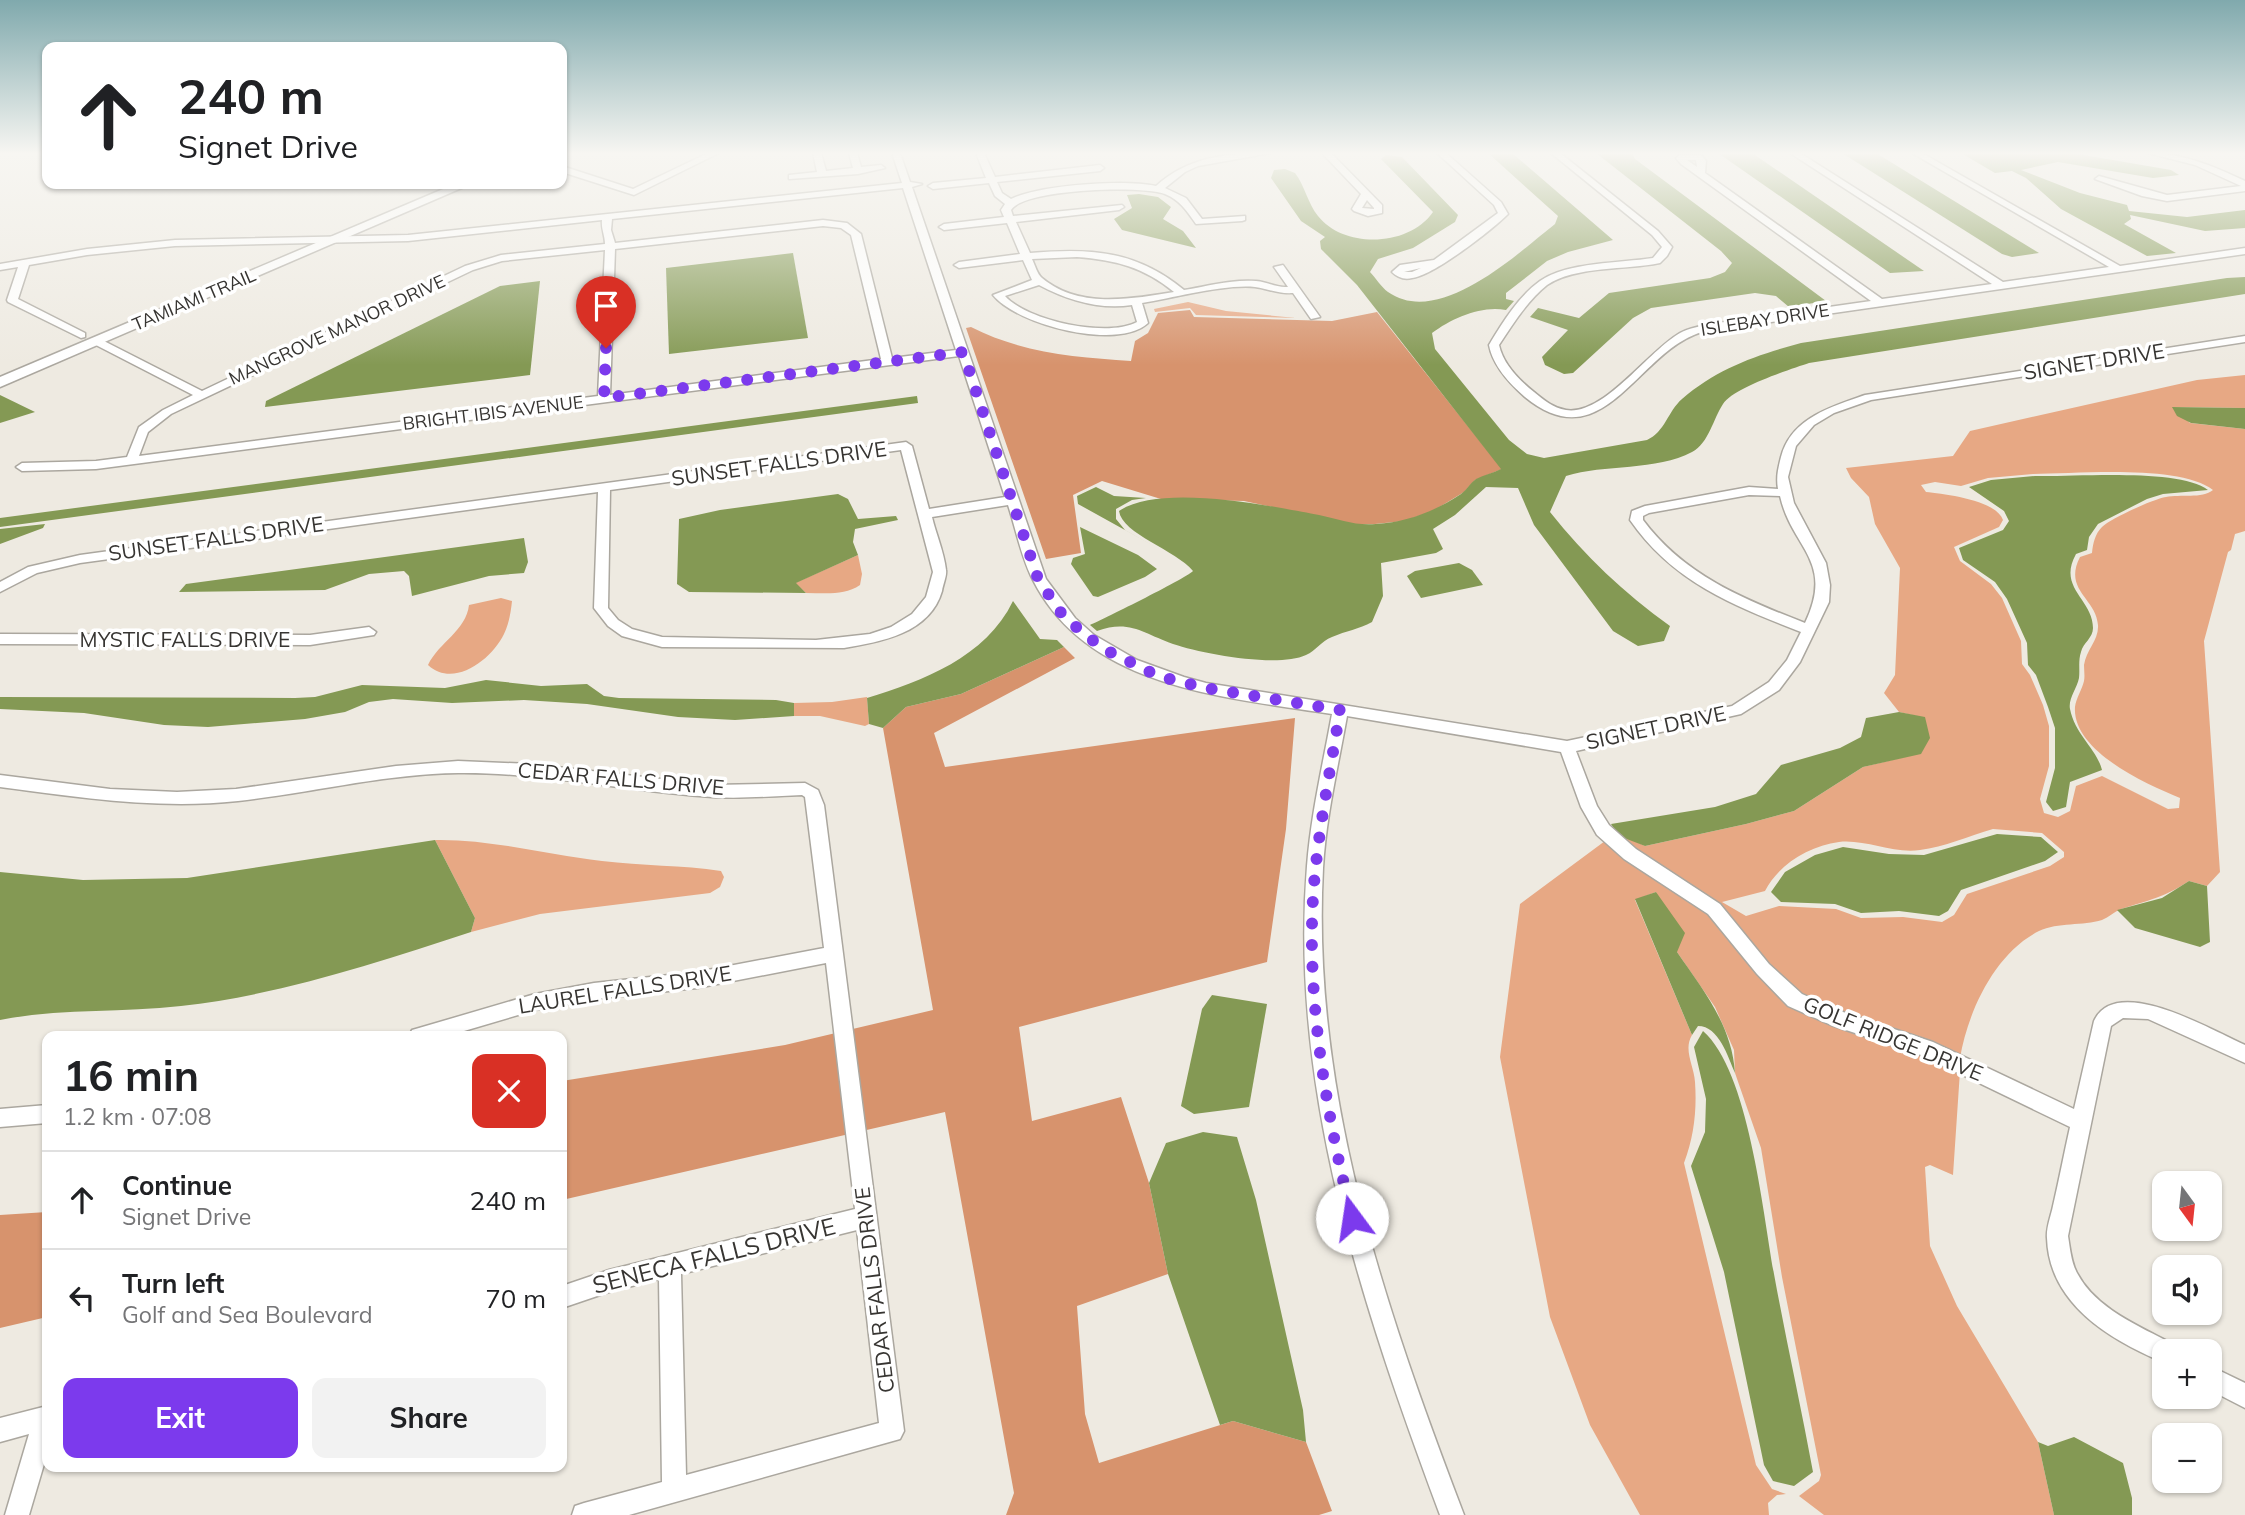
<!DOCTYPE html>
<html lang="en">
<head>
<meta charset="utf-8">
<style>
	:root { --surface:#fff; --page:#f2f2f2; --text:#202124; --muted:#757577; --line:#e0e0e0; --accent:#7c3aed }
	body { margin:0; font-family:Mulish,sans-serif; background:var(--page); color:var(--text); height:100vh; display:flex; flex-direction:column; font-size:26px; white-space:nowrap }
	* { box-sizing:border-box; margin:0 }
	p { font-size:23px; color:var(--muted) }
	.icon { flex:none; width:38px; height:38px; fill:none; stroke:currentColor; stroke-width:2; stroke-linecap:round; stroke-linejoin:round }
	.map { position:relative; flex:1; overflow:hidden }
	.sheet { position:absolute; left:42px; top:1031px; width:525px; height:441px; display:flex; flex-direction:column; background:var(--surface); border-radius:14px; box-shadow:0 2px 5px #0004 }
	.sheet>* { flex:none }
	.hud { position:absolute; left:42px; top:42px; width:525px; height:147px; border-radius:14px; box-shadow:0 2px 5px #0004; background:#fff; color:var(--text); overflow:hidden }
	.needle { width:46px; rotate:165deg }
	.controls { position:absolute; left:2152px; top:1171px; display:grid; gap:14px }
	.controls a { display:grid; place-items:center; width:70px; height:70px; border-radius:14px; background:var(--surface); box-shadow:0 2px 5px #0004; font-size:35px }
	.pin { position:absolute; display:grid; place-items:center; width:60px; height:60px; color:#fff; margin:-72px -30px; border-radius:50% 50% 50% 0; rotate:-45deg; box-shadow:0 0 7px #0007 }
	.pin .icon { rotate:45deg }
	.me { position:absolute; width:77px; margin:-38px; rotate:346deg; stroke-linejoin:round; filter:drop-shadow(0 0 5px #0008) }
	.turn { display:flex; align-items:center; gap:24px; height:147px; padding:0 21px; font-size:32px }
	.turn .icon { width:91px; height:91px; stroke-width:2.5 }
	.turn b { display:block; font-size:49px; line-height:60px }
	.round { display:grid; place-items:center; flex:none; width:74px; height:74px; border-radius:14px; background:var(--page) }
	.head { display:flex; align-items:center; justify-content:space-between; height:119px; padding:0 21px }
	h1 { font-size:42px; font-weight:700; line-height:52px }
	.button { display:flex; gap:14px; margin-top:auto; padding:14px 21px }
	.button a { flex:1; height:80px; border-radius:14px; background:var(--accent); color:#fff; font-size:28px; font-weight:700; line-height:80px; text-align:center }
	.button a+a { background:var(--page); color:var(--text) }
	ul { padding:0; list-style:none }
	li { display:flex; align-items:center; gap:21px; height:98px; padding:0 21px; border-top:2px solid var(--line) }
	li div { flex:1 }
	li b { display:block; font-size:26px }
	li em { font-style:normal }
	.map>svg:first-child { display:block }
</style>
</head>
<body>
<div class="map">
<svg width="2245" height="1515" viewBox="0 0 2245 1515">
	<rect width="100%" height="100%" fill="#eeeae1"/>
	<g fill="#e7a884" fill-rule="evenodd">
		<path d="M1188,302L1226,311L1296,318L1196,315L1190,308L1155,312L1154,309Z"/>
		<path d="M2245,375V408L2173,407L2190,423L2245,429V531L2235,534L2231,550L2228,552L2204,641L2220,872L2207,886L2189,881C2163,898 2149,900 2121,909C2114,912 2109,917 2102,920C2083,926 2058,922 2039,931C1995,953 1968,1011 1960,1058L1798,995L1768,967L1736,925L1633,850L1617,832L1645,846L1746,824L1794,811L1863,767L1921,753L1925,718L1899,712L1884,693L1895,675L1900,568L1875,524L1869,497L1851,478L1846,468L1953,456L1970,431L2197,380ZM2033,474C2077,474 2179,464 2213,490C2202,499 2180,494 2166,497C2153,499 2110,519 2102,527C2095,534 2093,543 2092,553L2080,557C2063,590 2096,598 2098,625C2099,640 2086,650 2084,665C2084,670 2085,676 2084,681C2082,690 2076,698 2075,707C2072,751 2146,784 2180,798L2179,808L2168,809L2102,776L2076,786L2070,811L2058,817L2044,813L2040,799L2049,766V726L2043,705L2030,675L2022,664L2021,641L2002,598L1991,584L1960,561L1954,547L1999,527L2003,520C1996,500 1945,494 1926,492L1921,485L1935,482L1961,486L1988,478ZM1993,829L2042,833L2064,852V857L2050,866L1967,894L1954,915L1942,922L1903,917L1861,918L1836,909L1779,906L1746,916L1722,902L1765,891C1779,864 1809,846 1839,842C1865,839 1893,854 1920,850C1944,847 1969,836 1993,829Z"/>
		<path d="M858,555L862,574L860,585C844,596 825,593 806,593L795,583Z"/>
		<path d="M501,598L512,601C511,611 509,624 504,634C492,659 454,689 428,665C439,642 466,631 469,605Z"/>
		<path d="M867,697L869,724L865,726L820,716H794V703L832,702Z"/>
		<path d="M435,840C492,839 547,855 602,861C642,866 682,865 721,871L724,877L720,887L710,893L540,914L471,932L475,918Z"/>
		<path d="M1605,841L1709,912L1790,1003L1926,1055L1960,1071L1953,1175L1930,1165L1925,1167L1930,1246L1957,1306L2038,1442L2054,1515H1824L1799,1496L1819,1481L1821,1475L1782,1277L1761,1148L1735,1073L1734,1050L1715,1007L1677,952L1656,892L1635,900L1692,1035C1683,1050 1694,1066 1695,1082C1697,1110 1694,1137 1684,1163L1756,1465L1772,1489L1786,1494L1777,1495L1768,1503L1769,1515H1640L1590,1425L1550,1317L1500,1057L1520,904Z"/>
	</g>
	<g fill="#d7936d">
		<path d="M1190,310L1194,317L1332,321L1377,312L1502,469L1475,480L1464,492L1433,511L1404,521L1375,524H1351L1244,501L1161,499L1102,481L1073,495L1081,553L1046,559L966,328L971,327C1022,353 1075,357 1131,361L1135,341L1148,333L1158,313Z"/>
		<path d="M1064,647L1075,658L934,733L945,767L1295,718L1286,829L1267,962L1019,1027L1032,1121L1121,1097L1149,1183L1168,1274L1077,1306L1085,1414L1099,1463L1233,1421L1306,1442L1332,1511L1319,1515H1006L1014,1493L945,1112L562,1200V1081L785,1045L933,1010L883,728L906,707L961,694Z"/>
		<path d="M47,1212V1317L0,1328V1215Z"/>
	</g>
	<g fill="#849954">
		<path d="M1488,153H1512L1613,240L1568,252L1547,261L1506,293V299L1514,301L1506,310C1482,305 1452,318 1432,333L1435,349L1509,440L1527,454L1544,458L1647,440C1665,432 1668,411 1682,399C1718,368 1757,355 1801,343L2227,278L2245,277V294L1809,363C1791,369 1733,388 1723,404C1713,419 1709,443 1692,452C1657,471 1604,464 1566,476L1550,512C1585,556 1624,593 1670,626L1664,641L1638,646L1613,631L1534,525L1518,488L1486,487L1455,515L1433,529L1443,549L1436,553L1381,563L1383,596L1372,622C1359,629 1346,631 1332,637C1321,641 1316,651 1306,655C1278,668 1203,654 1173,644C1144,634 1130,619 1097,631L1090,625C1104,619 1190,576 1193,571C1176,550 1122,534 1119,511C1160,483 1271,506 1319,515C1339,519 1355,526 1376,524C1408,522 1435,511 1461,494C1467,490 1470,483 1476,479C1484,475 1493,473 1501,469L1357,285L1321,249L1320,241L1325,237L1301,221L1271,178L1274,170L1285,169L1295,173C1305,186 1308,204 1318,216C1344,249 1409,247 1433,212L1381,159L1386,155L1402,157L1458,215L1455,222L1413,248L1378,259L1370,272C1376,278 1381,287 1388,292C1439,328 1517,254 1555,224L1558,216Z"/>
		<path d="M1596,153H1632L1635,159L1826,301L1789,307L1776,296L1755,293L1651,308L1633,318L1573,373L1564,374L1545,365L1542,357L1568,330L1530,317L1538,308L1579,318L1609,293L1710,278L1725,272L1732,263L1721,251Z"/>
		<path d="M1718,153H1752L1924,271L1890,273Z"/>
		<path d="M1842,153H1876L2039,253L2012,257L2002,254Z"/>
		<path d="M1961,153H2072L2171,170L2179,175L2153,178L2058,162L2021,170L2080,193L2127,205L2129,211L2187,217L2245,210V228L2205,231L2130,215L2131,219L2124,224L2176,253L2147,256L2061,209L2026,178L2012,171L1995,173Z"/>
		<path d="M1139,194L1158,197L1171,207L1163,219L1183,231L1196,248L1122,230L1114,219L1132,208L1127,195Z"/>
		<path d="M793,253L808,338L669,354L666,268Z"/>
		<path d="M540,281L530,375L265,407L266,401L500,286Z"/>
		<path d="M0,395L35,412L0,423Z"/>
		<path d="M917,396L918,403L0,527V518Z"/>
		<path d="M2172,407L2245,408V429L2191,423L2177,416Z"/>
		<path d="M2035,476C2075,477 2180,468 2208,490L2163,494L2147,499L2098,524L2089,537L2087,550L2076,554C2057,588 2093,599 2093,628C2093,638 2083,643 2081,652C2078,661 2080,669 2079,678C2077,688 2068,699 2070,709C2075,735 2097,749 2102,770L2070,782L2066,807L2053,811L2046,802L2055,768V728L2048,707L2036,675L2028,665L2027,643L2007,599L1995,582L1963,560L1959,548L2003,530L2009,521L2004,511L1969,487L1991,480Z"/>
		<path d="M1096,487L1114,496L1146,498L1132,500L1116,509V519L1125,530L1161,550L1078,504L1077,496Z"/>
		<path d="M838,494L848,499L858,519L896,516L898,520L855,529L853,542L858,555L796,583L806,593L689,592L677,584L679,519L720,510Z"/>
		<path d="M45,524L43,528L0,544V529Z"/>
		<path d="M1080,527L1138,555L1157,569L1145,577L1098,597L1093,596L1071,564L1073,558L1085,554Z"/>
		<path d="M524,538L528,562L524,573L489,576L412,596L409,576L404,571L369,574L325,590L179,592L186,584Z"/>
		<path d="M1459,563L1472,570L1483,585L1421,598L1407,576L1415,571Z"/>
		<path d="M1013,601L1040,639L1057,640L1064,647L961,694L906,707L883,728L869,724L867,698C923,681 986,657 1013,601Z"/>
		<path d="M486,680L541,686L587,684L604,696L619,698L776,700L794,703V716L735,720L678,717L587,704L524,700L452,703L393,699L369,702L345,712L305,719L208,727L164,725L84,713L0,709V697L295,698L315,697L362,685L445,688Z"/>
		<path d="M1899,712L1925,717L1930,738L1921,754L1863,767L1794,811L1746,824L1645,846L1619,836L1611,824L1715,807L1756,794L1781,765L1840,748L1861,737L1866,718Z"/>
		<path d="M1997,834L2041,837L2058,852L2045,861L1961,890L1948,911L1939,916L1899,911L1861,913L1835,904L1781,902L1771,892L1785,872L1815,855L1843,847L1889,854L1924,855Z"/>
		<path d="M435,840L475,918L471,932C376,963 280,995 181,1006C120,1013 60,1008 0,1020V872L83,880L187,878Z"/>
		<path d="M2189,881L2207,886L2210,942L2200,947L2135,928L2117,910L2162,898Z"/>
		<path d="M1656,892L1685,933L1677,952C1703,990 1732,1025 1735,1073C1728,1057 1719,1026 1698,1026L1692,1035L1635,899Z"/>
		<path d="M1212,995L1267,1004L1249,1107L1194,1114L1181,1106L1202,1009Z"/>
		<path d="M1703,1031C1749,1071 1763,1214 1774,1274C1786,1340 1801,1406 1813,1472L1794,1486L1773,1481L1764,1465L1724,1272L1691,1166L1705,1132L1706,1099L1694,1047Z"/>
		<path d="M1203,1132L1237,1137L1256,1200L1303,1410L1306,1442L1233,1421L1220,1425L1168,1274L1149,1183L1166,1143Z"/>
		<path d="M2074,1437L2123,1463L2132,1498V1515H2054L2038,1442L2048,1446Z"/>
	</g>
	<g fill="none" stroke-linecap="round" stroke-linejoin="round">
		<g stroke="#aba79f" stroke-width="3">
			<g id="minor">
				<path d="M708,153H719L634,195L562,172V166L633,189Z"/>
				<path d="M813,153H821L826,171L853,168L849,153H857L861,167L881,165L885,168L858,174L789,179V175L817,172Z"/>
				<path d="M892,153H900L910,182L922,184L912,187L1046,579L1075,618L1094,635L1137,660L1184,677L1206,683L1567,741L1732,706L1769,682L1787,660L1801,632C1732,605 1673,582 1630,520L1632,511L1645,506L1749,487L1778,489C1776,477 1778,469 1781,457C1791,418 1831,407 1865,395L2245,336V342L1871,400L1834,413L1814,425L1796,446L1788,477L1794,503L1826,563L1830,585L1829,602L1800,662L1779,690L1741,714L1576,751L1597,806L1609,825L1636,849L1720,904L1769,964L1802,994L1843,1012L1933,1042L2074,1109L2094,1021C2116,973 2213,1031 2245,1045V1063L2148,1019L2123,1018L2111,1026L2068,1236C2070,1248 2071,1262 2077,1273C2096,1309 2139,1326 2173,1344L2176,1351H2165V1363C2110,1340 2049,1304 2047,1238C2046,1228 2051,1216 2053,1206C2059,1180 2064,1154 2070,1127L1921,1055L1831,1025L1788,1006L1757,974L1708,914L1624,859L1597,835L1581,807L1561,752L1347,716C1338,767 1326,817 1323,868C1311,1093 1385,1308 1464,1515H1440C1363,1308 1289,1090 1307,866C1311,814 1323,764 1332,714C1226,697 1088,689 1033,580C1021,557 1016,529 1008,505L932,517C936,534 944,552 946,570C947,576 943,584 942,591C930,633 881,642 844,648L662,647L622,636L608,626L594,608L598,492L80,563L37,573L0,592V582L28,567L80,555L906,442L912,446L929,509L1005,497L959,356L96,469L22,471L16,467L22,463L96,461L127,457L139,427L163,410L193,395L92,343V339H100L202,391L465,266L501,255L605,244C605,235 601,229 602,220L408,241L175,246L87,255L29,265L18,299L85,333V337L81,338L8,302L7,300L18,267L0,270V264L87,249L175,240L408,235L902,183ZM903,188L956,350L892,358L861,234L847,223L823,220L615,243L611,230L612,219ZM823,226L841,228L851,235L881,359L610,395L615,249ZM605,250L598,396L139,456L148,432L171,414L473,270L502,261ZM901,450L933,572L926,597L912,614L891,627L870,634L816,640L662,637L632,629L618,620L608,608L610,490ZM1749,495L1780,496C1792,549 1835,560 1805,623C1743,599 1684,575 1643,520V516L1649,513Z"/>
				<path d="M976,153H984L995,177L1100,165L1104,168L1100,171L997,182L1002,193L1011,199C1039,185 1125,179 1156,186C1189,156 1229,153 1271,153L1198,166L1185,172L1165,188L1186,198L1202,219L1245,216V220L1242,221L1196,224C1187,211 1180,200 1165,194C1141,185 1023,189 1011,210L1013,216L1122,205L1124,207L1119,210L1016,222L1030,253C1090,248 1136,250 1184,290C1208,286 1233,279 1256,281C1268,282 1277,288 1288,287L1274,267L1283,265L1320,317L1311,319L1293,293C1279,294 1269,289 1255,287C1224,284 1174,298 1142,303L1148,323C1118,351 1017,325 993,295L1032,280L1023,260L959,268L954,265L959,262L1020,254L1007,223L944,230L939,227L944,224L1004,217L1001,210L1005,204L995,196L989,183L933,189L928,186L933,183L986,178ZM1077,257C1115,260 1144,267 1174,292C1131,299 1079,309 1042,278C1037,274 1035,265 1032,259ZM1039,285C1067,300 1099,310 1132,305L1137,322C1108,338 1027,321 1005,296Z"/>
				<path d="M1322,153H1331L1382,205V213L1368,216L1354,211L1352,209L1361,194ZM1367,200L1374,208V209L1362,208Z"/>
				<path d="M1437,153H1446L1501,202L1508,214C1492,230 1433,276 1412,278C1404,280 1397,277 1392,272L1400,265L1434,260L1498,213L1494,205ZM1421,268L1412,272H1404Z"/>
				<path d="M1551,153H1560L1658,231L1672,247L1667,256L1660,263C1627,270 1574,266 1547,285C1528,300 1512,325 1499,345C1503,364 1519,380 1534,392C1544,400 1553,408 1566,410C1604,416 1648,351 1680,333C1689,328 1701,326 1711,324L1871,301L1681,164L1676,158L1680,155H1701L1706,161L1705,173L1882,299L1992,284L1790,153H1800L2003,282L2109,267L1912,153H1922L2120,266L2245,248V254L1702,332C1637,351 1604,462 1525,397C1509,383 1493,366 1489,345C1502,323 1519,296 1540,281C1567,262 1621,263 1653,258L1662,247L1652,235ZM1687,160H1696L1697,167Z"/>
				<path d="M2148,153C2183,153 2213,166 2245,181V191L2167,201L2142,196L2095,179L2099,176L2167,195L2241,186L2195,165Z"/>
				<path d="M369,627L376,632L374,635L310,645L0,644V634L310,635Z"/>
				<path d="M458,761L531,764L713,785L805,783L818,790L824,805L904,1431L900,1439L629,1515H572L575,1506L584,1503L662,1482L659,1279L609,1292L562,1308V1286L609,1270L855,1209L826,963L697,988L594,999L535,1010L447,1036H409L412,1030L419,1028L535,994L594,983L697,972L824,948L805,797L802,795C772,796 741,799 712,797C627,792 544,772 458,773C384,774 311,793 238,801C158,810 79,797 0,787V775L110,789L177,792L236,789L396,766ZM857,1230L879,1423L686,1475L681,1274Z"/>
				<path d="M47,1105V1123L0,1127V1109Z"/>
				<path d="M2210,1366L2245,1383V1408L2210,1390Z"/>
				<path d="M47,1406V1454L29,1515H5L29,1434L0,1442V1418Z"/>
			</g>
		</g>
		<g stroke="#aba79f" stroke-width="3">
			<path id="major" d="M455,184H471L0,387V377Z"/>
		</g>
		<use href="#minor" fill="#fff" fill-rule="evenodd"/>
		<use href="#major" fill="#fff" fill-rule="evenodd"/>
	</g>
	<linearGradient id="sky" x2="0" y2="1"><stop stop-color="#80a9ad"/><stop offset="0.42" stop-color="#f7f6f2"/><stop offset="1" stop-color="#f7f6f2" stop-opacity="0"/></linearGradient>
	<rect width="2245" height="365" fill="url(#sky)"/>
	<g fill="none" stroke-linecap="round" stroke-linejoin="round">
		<path stroke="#7c3aed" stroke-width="12" stroke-dasharray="0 21.6" d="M606,348L604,398L963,352L1038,579L1064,617L1102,648L1158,676L1206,688L1340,710C1331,767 1319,826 1314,884C1305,993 1326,1112 1352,1218"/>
	</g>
	<g text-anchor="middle" stroke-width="7" stroke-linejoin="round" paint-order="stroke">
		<g font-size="18" fill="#373532" stroke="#fff">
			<text transform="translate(194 300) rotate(-23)" y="6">TAMIAMI TRAIL</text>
			<text transform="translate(1765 320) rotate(-9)" y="6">ISLEBAY DRIVE</text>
			<text transform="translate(337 330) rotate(-25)" y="6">MANGROVE MANOR DRIVE</text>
			<text transform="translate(493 413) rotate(-7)" y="6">BRIGHT IBIS AVENUE</text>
		</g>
		<g font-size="21" fill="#373532" stroke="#fff">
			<text transform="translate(2094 362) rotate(-9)" y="7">SIGNET DRIVE</text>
			<text transform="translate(779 464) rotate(-8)" y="7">SUNSET FALLS DRIVE</text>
			<text transform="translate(216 539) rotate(-8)" y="7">SUNSET FALLS DRIVE</text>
			<text x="185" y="647">MYSTIC FALLS DRIVE</text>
			<text transform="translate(1656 728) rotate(-12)" y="7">SIGNET DRIVE</text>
			<text transform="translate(621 779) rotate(5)" y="7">CEDAR FALLS DRIVE</text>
			<text transform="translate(625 990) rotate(-9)" y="7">LAUREL FALLS DRIVE</text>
			<text transform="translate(1893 1039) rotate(22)" y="7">GOLF RIDGE DRIVE</text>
			<text transform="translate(875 1290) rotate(-97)" y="7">CEDAR FALLS DRIVE</text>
		</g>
		<g font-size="24" fill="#373532" stroke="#fff">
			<text transform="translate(714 1256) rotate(-14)" y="8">SENECA FALLS DRIVE</text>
		</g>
	</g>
</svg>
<div class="controls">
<a><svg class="needle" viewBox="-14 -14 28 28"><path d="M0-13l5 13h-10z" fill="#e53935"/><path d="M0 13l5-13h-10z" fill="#757577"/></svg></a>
<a><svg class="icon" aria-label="sound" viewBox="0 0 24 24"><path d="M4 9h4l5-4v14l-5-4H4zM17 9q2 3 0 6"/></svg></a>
<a>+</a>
<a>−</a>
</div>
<div class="pin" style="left:606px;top:348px;background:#d93025"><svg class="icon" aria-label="arrive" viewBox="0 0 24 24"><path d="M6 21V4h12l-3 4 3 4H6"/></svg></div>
<svg class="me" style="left:1352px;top:1218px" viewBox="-20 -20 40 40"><circle r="19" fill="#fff"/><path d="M0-13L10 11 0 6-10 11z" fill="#7c3aed"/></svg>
<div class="hud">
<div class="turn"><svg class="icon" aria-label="ahead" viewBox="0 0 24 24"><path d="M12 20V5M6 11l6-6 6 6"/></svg><div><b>240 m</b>Signet Drive</div></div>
</div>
<section class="sheet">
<div class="head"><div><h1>16 min</h1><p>1.2 km · 07:08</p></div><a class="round" style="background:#d93025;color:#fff"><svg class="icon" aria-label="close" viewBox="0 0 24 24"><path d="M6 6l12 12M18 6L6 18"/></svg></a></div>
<ul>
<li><svg class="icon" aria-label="ahead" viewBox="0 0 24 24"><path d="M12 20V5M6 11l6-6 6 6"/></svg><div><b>Continue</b><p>Signet Drive</p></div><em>240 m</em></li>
<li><svg class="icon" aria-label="left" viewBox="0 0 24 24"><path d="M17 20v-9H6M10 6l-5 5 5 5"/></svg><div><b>Turn left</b><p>Golf and Sea Boulevard</p></div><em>70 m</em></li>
</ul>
<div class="button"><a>Exit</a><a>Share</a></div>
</section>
</div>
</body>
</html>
